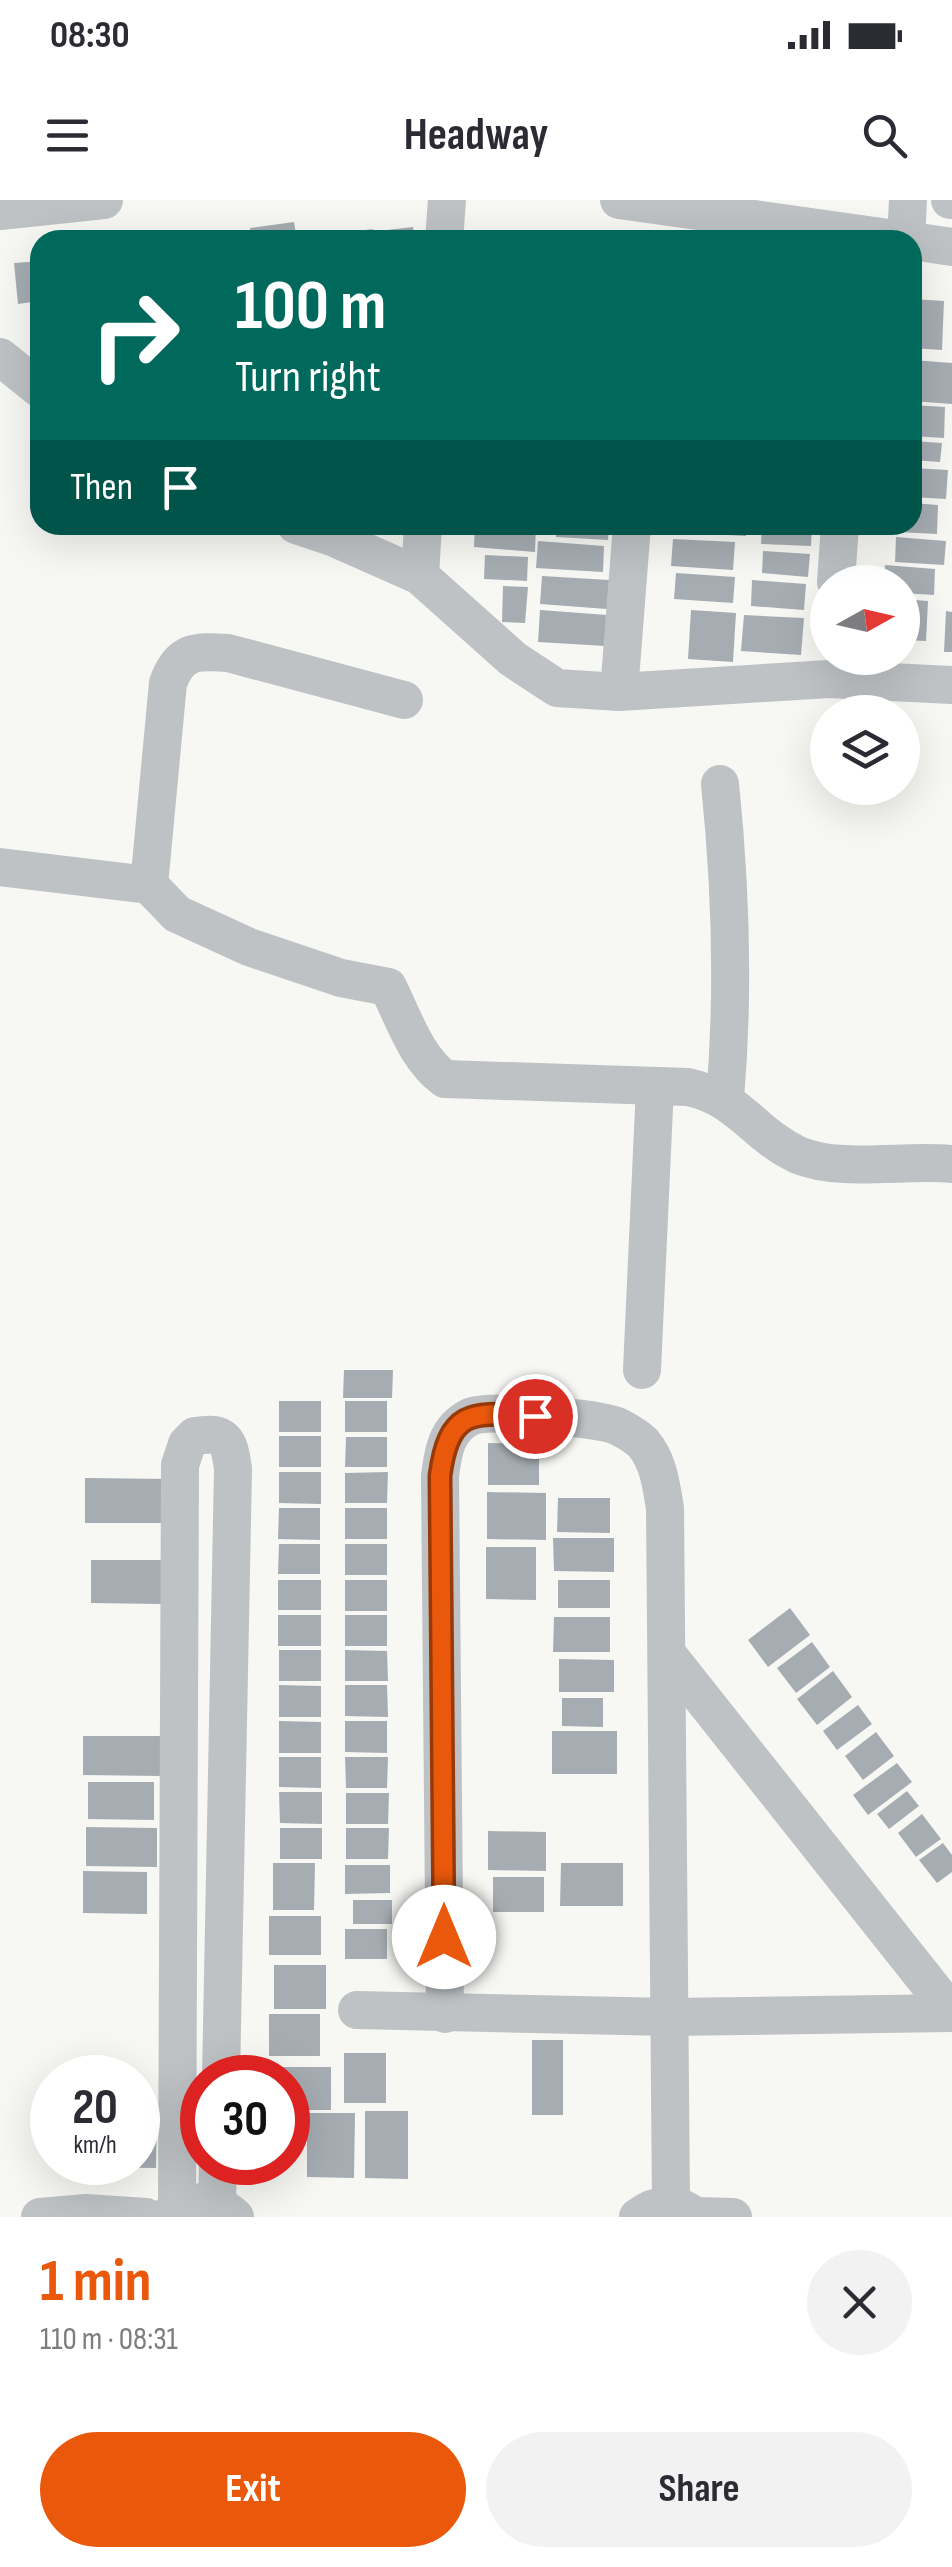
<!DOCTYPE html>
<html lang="en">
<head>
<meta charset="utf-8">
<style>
	:root { --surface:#fff; --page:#f2f2f3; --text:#2b2b33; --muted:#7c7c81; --accent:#ea580c }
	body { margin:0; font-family:"Sofia Sans Condensed",sans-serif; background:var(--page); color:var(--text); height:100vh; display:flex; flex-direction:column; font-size:38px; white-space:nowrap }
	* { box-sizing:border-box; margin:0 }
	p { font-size:32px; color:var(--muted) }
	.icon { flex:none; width:55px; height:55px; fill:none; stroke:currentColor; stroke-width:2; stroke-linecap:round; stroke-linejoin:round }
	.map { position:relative; height:2017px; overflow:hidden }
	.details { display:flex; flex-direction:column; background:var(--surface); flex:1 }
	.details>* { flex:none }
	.banner { position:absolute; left:30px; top:30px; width:892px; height:305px; border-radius:30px; box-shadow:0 10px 40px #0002; background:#00695c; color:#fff; overflow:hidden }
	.needle { width:65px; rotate:82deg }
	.controls { position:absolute; left:810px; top:365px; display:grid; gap:20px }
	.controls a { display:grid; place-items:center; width:110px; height:110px; border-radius:50%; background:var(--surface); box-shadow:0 10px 40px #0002; font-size:50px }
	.speed { position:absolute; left:30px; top:1855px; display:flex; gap:20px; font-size:50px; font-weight:700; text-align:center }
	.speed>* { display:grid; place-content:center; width:130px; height:130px; border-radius:50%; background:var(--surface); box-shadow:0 10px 40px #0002; line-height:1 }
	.speed small { font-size:25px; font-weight:400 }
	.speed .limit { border:15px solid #d22; background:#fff; color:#111 }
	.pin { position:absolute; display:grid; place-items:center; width:85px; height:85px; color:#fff; margin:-42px; border:5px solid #fff; border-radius:50%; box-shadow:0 2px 10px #0007 }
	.me { position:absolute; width:110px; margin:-55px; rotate:0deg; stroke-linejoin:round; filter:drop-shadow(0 0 8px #0008) }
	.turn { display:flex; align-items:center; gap:35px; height:210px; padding:0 40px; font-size:45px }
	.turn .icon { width:130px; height:130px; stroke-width:2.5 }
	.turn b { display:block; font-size:70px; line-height:85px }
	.then { display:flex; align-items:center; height:95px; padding:0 40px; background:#0003; gap:20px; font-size:38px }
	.round { display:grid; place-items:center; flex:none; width:105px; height:105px; border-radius:52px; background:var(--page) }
	.overview { display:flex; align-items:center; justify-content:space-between; height:170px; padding:0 40px }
	h1 { font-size:60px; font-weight:700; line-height:75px; color:var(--accent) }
	.primary-button { display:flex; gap:20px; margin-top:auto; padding:20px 40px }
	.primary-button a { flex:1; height:115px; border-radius:60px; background:var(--accent); color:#fff; font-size:40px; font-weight:700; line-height:115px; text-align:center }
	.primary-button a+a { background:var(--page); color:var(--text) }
	.status { display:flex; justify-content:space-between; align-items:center; height:70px; padding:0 50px; background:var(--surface); direction:ltr }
	.status svg { height:28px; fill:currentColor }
	header { display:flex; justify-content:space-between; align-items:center; height:130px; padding:0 40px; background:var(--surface); font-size:45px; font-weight:700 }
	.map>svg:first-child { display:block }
</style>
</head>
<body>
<div class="status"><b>08:30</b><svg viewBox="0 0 49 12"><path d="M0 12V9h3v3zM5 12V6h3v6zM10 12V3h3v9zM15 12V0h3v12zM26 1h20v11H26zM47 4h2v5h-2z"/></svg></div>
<header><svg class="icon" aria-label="menu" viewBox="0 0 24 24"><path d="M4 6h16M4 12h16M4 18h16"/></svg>Headway<svg class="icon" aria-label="search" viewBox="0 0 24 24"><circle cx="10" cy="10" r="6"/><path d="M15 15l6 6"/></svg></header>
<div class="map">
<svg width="952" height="2017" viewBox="0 0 952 2017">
	<rect width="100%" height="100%" fill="#f7f7f4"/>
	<g fill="#a6adb2">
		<path d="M294,22L297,40H251L250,28Z"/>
		<path d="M413,27L415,40H379L378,31Z"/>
		<path d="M373,29L374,40H344L343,33Z"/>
		<path d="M540,30L576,33L575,40H540Z"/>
		<path d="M40,61V101L18,104L14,63Z"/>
		<path d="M912,99L944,101L942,150L912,148Z"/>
		<path d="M912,160L952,163V204L912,201Z"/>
		<path d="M912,205L945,207L944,238L912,236Z"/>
		<path d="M912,241L942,243L940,262L912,260Z"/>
		<path d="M912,268L948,270L946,299L912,297Z"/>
		<path d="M912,303L938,305L937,334L897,332L898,325H912Z"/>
		<path d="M475,325H536L535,352L474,347Z"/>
		<path d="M557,325H609L608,340L556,337Z"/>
		<path d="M692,325H746V336L692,333Z"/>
		<path d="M762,325H812L811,346L761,344Z"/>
		<path d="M896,337L946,341L944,365L895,362Z"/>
		<path d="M673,339L735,342L733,370L671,366Z"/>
		<path d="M538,341L604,346L603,372L536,368Z"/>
		<path d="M763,351L810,354L808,377L762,373Z"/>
		<path d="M485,355L528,357L527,381L484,379Z"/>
		<path d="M885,365L935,369L934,395L902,393V382H884Z"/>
		<path d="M676,373L735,377L733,403L674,399Z"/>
		<path d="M542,376L609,380L607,409L540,404Z"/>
		<path d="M752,380L806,384L804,410L751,406Z"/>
		<path d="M503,386L528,387L525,423L502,422Z"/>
		<path d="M902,399L928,401L926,441L902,440Z"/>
		<path d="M540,410L607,415L605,446L538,442Z"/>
		<path d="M691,410L736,413L733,462L688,459Z"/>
		<path d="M946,411L952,412V452H944Z"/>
		<path d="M744,415L804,418L801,455L741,451Z"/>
		<path d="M344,1170H393L392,1198H343Z"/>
		<rect x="279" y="1201" width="42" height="31"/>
		<rect x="345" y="1201" width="42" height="31"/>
		<rect x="279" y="1236" width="42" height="31"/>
		<path d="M346,1237H387V1267H345Z"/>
		<path d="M488,1243L539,1244V1285H488Z"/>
		<path d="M279,1272H321V1304L279,1303Z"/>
		<path d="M388,1272L387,1303H345V1273Z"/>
		<path d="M85,1278L171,1279V1323H85Z"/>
		<path d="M487,1292L546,1293V1340L487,1339Z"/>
		<path d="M558,1298H610V1333L557,1332Z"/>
		<path d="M279,1308H320V1340L278,1339Z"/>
		<rect x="345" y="1308" width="42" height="31"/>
		<path d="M553,1338H614V1372L554,1371Z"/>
		<path d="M279,1344H320V1374H278Z"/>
		<rect x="345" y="1344" width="42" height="31"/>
		<path d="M486,1347H536V1400L486,1399Z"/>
		<path d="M91,1360H161V1404L91,1403Z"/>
		<rect x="278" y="1380" width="43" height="30"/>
		<rect x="345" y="1380" width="42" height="31"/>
		<rect x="558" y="1380" width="52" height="28"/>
		<path d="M790,1408L810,1435L768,1467L748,1440Z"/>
		<rect x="278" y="1415" width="43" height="31"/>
		<rect x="345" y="1415" width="42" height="31"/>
		<path d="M554,1417H610V1452H553Z"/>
		<path d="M812,1442L830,1467L796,1493L777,1468Z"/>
		<rect x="279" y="1450" width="42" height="31"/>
		<path d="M345,1450L387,1451L388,1481H345Z"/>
		<path d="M559,1459L614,1460V1492H559Z"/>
		<path d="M833,1471L852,1497L817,1525L797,1499Z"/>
		<path d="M279,1485L321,1486V1517H279Z"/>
		<path d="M345,1485H387L388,1517L345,1516Z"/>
		<path d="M562,1498H603V1527L562,1526Z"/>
		<path d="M858,1505L872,1524L837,1550L823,1531Z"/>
		<path d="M279,1521L321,1522V1553H279Z"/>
		<path d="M345,1521H387V1553L345,1552Z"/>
		<rect x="552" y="1531" width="65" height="43"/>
		<path d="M876,1532L894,1556L863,1580L845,1556Z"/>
		<path d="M83,1536H160V1576L83,1575Z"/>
		<path d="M279,1557H321V1588L279,1587Z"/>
		<path d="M345,1557H388L387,1588H346Z"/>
		<path d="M897,1563L912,1582L868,1615L853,1595Z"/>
		<path d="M88,1582H154V1620L88,1619Z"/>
		<path d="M907,1591L919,1606L889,1629L877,1614Z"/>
		<path d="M279,1592H322V1624L280,1623Z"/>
		<path d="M346,1593H389L388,1624H346Z"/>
		<path d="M922,1614L941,1639L916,1657L898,1633Z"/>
		<path d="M86,1627L157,1628V1667L86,1666Z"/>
		<rect x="280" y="1628" width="42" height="31"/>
		<path d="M346,1628H389L388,1659H346Z"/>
		<path d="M488,1631L546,1632V1671L488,1670Z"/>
		<path d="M943,1643L952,1655V1672L937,1683L919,1660Z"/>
		<path d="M273,1663H315L314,1710H273Z"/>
		<path d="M561,1663H623V1706H560Z"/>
		<path d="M345,1665H390V1693L345,1694Z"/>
		<path d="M83,1671L147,1672V1714L83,1713Z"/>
		<rect x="493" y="1677" width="51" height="35"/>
		<rect x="353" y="1700" width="39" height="24"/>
		<rect x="269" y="1716" width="52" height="39"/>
		<rect x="345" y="1729" width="42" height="30"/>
		<rect x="274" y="1765" width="52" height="44"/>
		<rect x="269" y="1814" width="51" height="42"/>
		<rect x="532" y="1840" width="31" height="75"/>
		<rect x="344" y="1853" width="42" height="50"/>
		<path d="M274,1867H331V1910H288V1878H274Z"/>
		<path d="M138,1907H157L156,1968L75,1967V1962H138Z"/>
		<path d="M365,1911H408V1979L365,1978Z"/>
		<path d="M307,1913H355L354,1978L307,1977Z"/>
	</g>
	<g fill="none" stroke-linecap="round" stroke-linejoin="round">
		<g stroke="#bec2c5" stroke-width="38">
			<path d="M619,0L903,40"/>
			<path d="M950,0H952"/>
			<path d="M0,11L104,0"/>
			<path d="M444,40L447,0"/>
			<path d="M906,40L908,0"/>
			<path d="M912,41L952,47"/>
			<path d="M0,157L40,189"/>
			<path d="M296,325L332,337L420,376L513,459L557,488L619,492L829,479L952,485"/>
			<path d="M420,376L423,325"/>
			<path d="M836,382L840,325"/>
			<path d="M619,492L632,325"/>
			<path d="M720,584C731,690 734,793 725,899"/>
			<path d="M0,667L149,685L177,714L249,747L341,778L388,787C404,819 416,858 445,879L688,887C740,898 753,934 798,955C841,973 905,959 952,964"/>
			<path d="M149,685L168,483C180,450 196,451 228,453L404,500"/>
			<path d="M642,1170L655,886"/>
			<path d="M668,1455L952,1813"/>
			<path d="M357,1810L669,1817L952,1813"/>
			<path d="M445,1814L440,1276C443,1252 446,1229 470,1217C486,1208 598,1218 617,1226C625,1230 637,1237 643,1243C659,1262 661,1285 665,1308L671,2005"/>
			<path d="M217,2004L218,1962"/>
			<path d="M177,2009L180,1265L187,1244L195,1236C226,1231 229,1240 233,1269L221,1878"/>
			<path d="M696,2016L733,2017"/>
			<path d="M40,2017L86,2013L146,2017"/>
			<path d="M166,2017C190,1999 212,1996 235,2017"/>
			<path d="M638,2017C658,2002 677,2002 697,2017"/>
		</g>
	</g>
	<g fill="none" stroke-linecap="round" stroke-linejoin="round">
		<g stroke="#983908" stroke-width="25">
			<path id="route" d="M444,1737L440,1276C449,1206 475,1213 535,1216"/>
		</g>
		<use href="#route" stroke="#ea580c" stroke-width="18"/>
	</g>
</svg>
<div class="controls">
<a><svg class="needle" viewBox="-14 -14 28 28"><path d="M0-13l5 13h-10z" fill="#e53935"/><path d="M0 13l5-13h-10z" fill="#7c7c81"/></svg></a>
<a><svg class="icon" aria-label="layers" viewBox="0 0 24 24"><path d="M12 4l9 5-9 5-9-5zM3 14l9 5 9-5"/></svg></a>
</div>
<div class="speed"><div>20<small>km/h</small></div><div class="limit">30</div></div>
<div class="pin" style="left:535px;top:1216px;background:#d93025"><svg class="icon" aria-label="arrive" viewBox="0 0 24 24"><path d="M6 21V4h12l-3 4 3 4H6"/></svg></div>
<svg class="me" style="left:444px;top:1737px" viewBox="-20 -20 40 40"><circle r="19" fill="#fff"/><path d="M0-13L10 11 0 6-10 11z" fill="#ea580c"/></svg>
<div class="banner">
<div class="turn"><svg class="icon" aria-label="right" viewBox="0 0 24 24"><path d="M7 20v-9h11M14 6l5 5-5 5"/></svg><div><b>100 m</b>Turn right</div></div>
<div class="then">Then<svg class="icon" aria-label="arrive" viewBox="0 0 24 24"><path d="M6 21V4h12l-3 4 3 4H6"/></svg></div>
</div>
</div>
<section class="details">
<div class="overview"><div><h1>1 min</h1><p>110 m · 08:31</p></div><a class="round"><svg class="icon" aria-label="close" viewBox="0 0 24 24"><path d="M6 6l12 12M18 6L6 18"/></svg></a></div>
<div class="primary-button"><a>Exit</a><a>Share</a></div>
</section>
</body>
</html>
